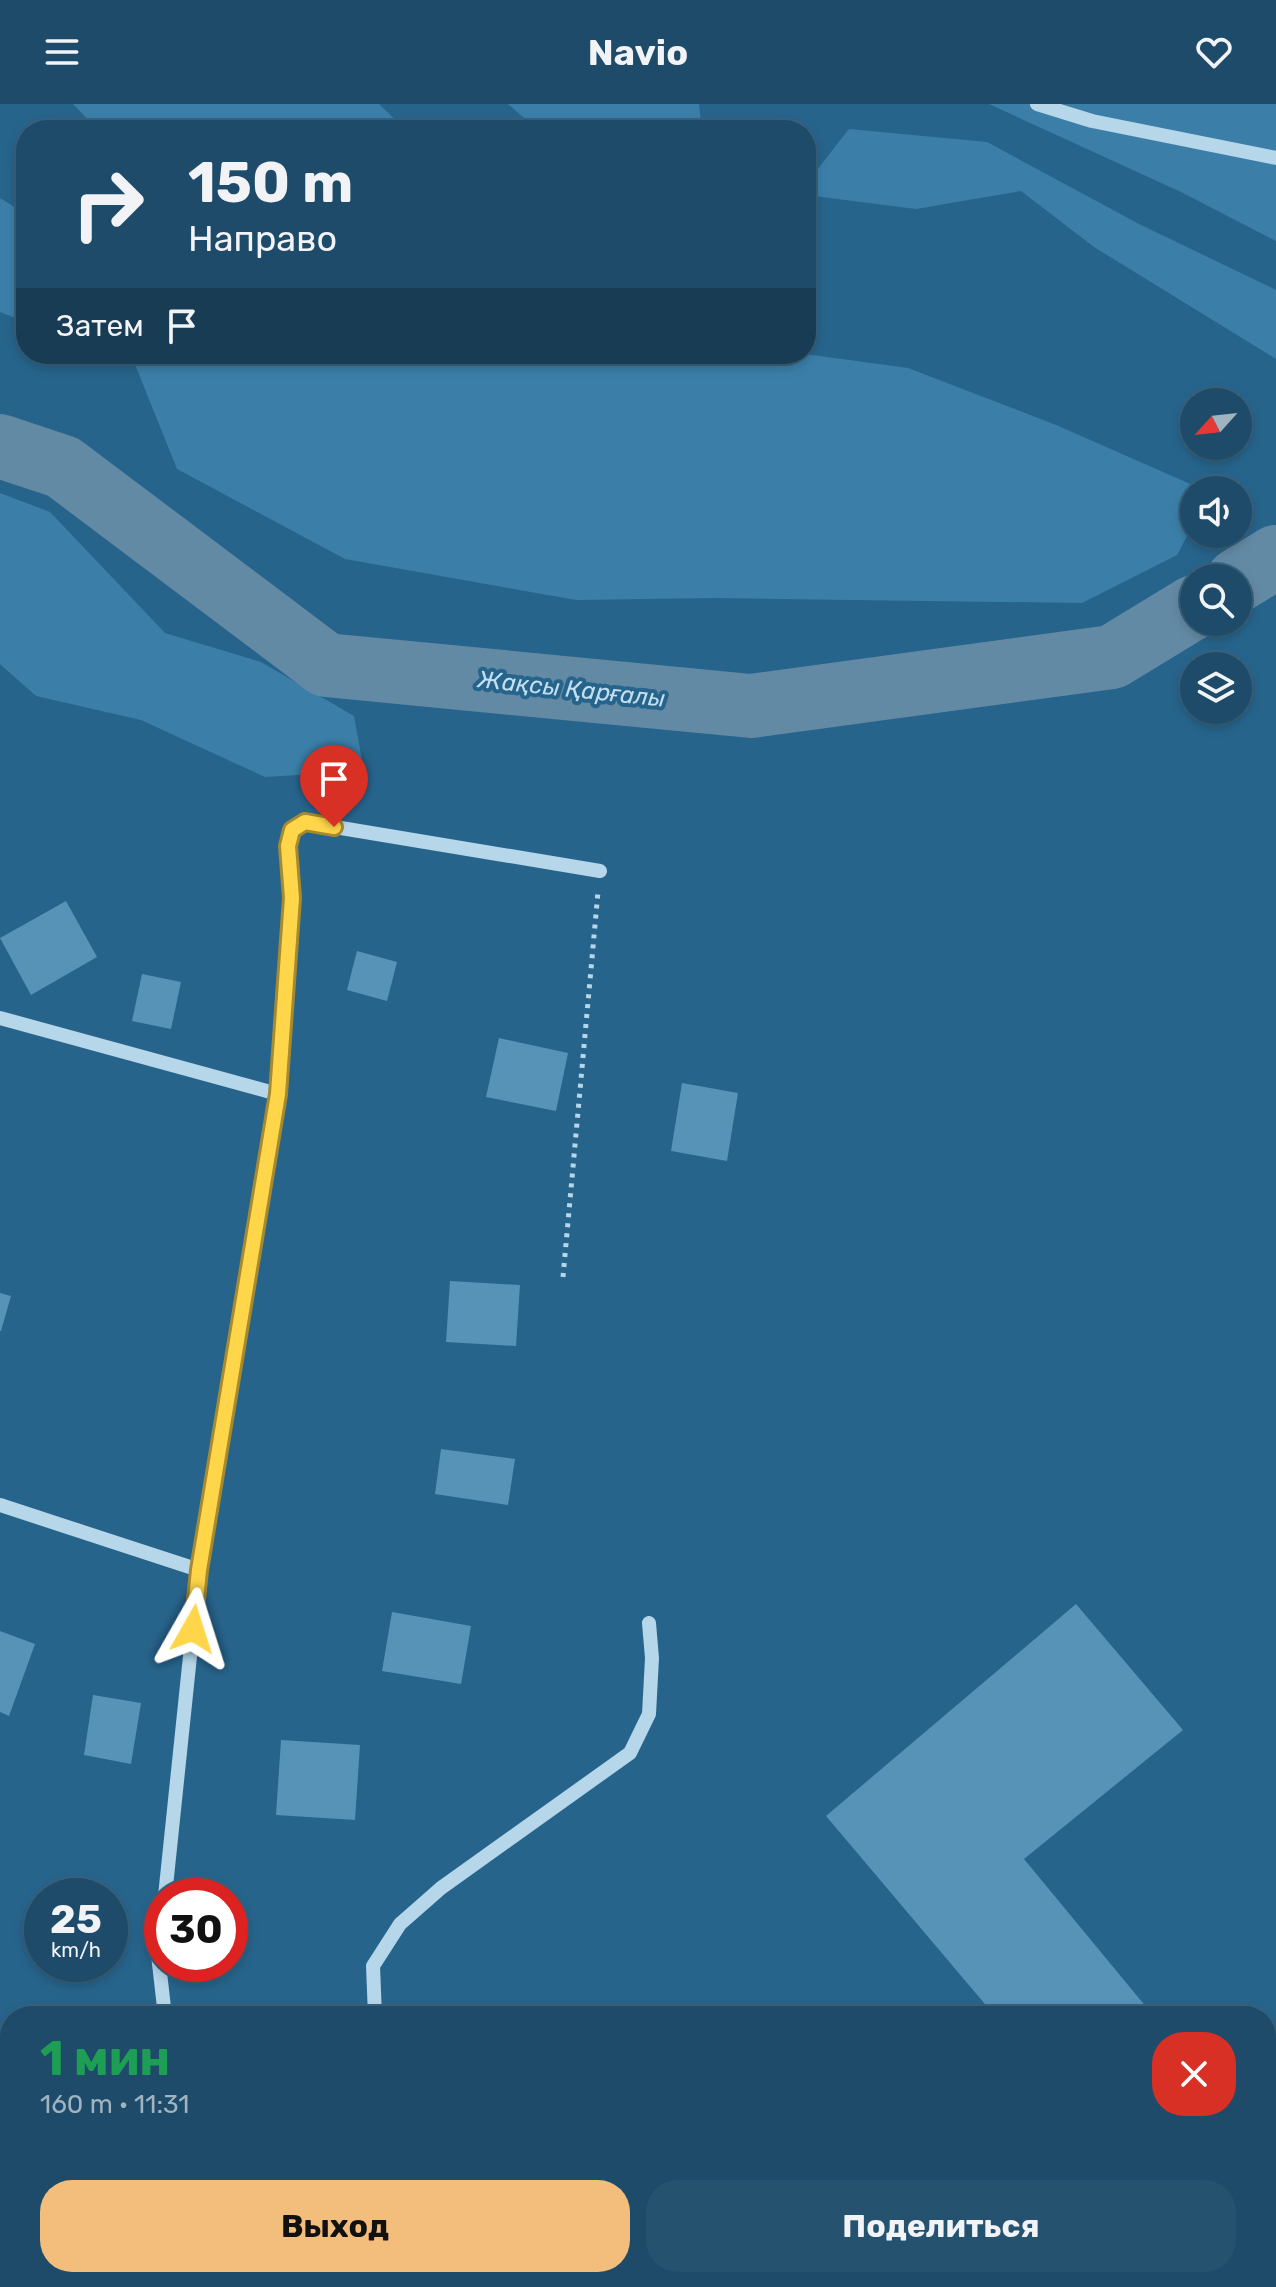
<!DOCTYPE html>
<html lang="ru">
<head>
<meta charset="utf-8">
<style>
	:root { --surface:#1d4b69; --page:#25526f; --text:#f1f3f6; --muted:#a0b3c0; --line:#3b637d; --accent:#f3bd7c }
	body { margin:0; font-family:Rubik,sans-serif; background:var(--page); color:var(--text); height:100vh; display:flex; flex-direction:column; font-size:30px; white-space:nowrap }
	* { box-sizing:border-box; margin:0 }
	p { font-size:26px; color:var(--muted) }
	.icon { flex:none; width:44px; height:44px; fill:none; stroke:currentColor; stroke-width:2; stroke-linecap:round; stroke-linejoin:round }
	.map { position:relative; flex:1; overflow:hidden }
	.sheet { position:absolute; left:0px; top:1902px; width:1276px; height:282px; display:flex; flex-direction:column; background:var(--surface); border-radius:32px 32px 0 0; box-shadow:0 4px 12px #0003,0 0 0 2px var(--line) }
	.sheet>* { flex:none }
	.hud { position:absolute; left:16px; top:16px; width:800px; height:244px; border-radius:32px; box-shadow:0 4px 12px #0003,0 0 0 2px var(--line); background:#1d4b69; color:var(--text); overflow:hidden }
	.needle { width:52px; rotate:243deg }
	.fabs { position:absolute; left:1180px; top:284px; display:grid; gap:16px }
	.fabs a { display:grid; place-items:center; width:72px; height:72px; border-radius:50%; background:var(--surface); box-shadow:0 4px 12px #0003,0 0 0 2px var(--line); font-size:40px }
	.speed { position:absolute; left:24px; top:1774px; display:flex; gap:16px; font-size:40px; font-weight:700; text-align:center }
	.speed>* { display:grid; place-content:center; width:104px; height:104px; border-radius:50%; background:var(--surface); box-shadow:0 4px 12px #0003,0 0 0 2px var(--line); line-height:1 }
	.speed small { font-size:20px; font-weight:400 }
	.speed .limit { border:12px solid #d22; background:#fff; color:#111 }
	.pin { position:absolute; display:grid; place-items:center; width:68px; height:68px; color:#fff; margin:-82px -34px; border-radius:50% 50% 50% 0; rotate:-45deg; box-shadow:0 0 8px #0007 }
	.pin .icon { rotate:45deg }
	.me { position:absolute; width:88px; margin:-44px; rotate:6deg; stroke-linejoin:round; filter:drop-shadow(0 0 6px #0008) }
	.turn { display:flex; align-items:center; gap:28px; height:168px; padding:0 40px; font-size:36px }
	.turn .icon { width:104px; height:104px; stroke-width:2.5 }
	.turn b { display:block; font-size:56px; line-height:68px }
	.then { display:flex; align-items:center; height:76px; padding:0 40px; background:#0003; gap:16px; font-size:30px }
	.round { display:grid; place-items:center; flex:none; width:84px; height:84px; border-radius:32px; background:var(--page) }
	.overview { display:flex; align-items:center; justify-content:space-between; height:136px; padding:0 40px }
	h1 { font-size:48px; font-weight:700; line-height:60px; color:#1e9e55 }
	.primary-button { display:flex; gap:16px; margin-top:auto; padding:16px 40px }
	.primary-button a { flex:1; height:92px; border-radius:32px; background:var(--accent); color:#111; font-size:32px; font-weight:700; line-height:92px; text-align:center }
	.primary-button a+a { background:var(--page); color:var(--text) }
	header { display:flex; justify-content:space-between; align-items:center; height:104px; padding:0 40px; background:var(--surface); font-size:36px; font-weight:700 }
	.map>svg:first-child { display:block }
</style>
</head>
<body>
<header><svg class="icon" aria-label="menu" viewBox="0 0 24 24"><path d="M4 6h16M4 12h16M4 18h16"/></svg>Navio<svg class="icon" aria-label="heart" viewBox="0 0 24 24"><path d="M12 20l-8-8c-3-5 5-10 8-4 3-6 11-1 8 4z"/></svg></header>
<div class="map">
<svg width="1276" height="2183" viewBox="0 0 1276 2183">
	<rect width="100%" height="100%" fill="#27648c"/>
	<g fill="#3b7fa9">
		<path d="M73,0H379L406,26H98Z"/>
		<path d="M508,0H699L702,26H538Z"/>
		<path d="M989,0H1276V137L1181,88Z"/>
		<path d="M849,25L987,38L1139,120L1276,186V255L1094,143L1021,87L916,105L806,91V80Z"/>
		<path d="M0,94L26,110V218L0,208Z"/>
		<path d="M114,250H805L908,264L1056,321L1204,386H1194V419L1177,451L1082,499L715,494L576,496L345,455L177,365L134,258Z"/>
		<path d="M0,389L50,408L165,529L261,558L354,612L364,667L265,673L141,616L36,592L0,560Z"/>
	</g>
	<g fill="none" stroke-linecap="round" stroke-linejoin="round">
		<g stroke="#638aa5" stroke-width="64">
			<path d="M0,342L63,363L326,561L751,602L1112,553L1194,503"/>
			<path d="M1238,476L1276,453"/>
		</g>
	</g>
	<g fill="#5792b7">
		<path d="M66,797L97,853L31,891L0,834Z"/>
		<path d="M357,847L397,858L387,897L347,886Z"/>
		<path d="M142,870L181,878L171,925L132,917Z"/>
		<path d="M499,934L568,949L556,1007L486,993Z"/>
		<path d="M682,979L738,989L727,1057L671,1047Z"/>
		<path d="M450,1177L520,1181L516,1242L446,1238Z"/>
		<path d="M0,1189L11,1192L1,1227H0Z"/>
		<path d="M441,1345L515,1355L508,1401L435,1390Z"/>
		<path d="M1076,1500L1183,1626L1024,1755L1152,1910L995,1912L826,1712Z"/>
		<path d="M392,1508L471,1522L461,1580L382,1567Z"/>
		<path d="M0,1527L35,1540L9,1612L0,1608Z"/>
		<path d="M93,1591L141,1599L131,1660L84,1651Z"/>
		<path d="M281,1636L360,1641L355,1716L276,1711Z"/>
		<path d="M10,2124V2174H61L66,2183H0V2129Z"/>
	</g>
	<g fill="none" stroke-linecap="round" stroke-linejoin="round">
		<path stroke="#b6d6ea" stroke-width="5" stroke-dasharray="4 6" stroke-linecap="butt" d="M563,1173L598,788"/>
		<g stroke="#b6d6ea" stroke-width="14">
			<path d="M1037,0L1092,17L1276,54"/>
			<path d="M0,914L278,990"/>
			<path d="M0,1401L199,1466"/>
			<path d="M165,1792L199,1466L278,990L292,794L288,742L292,726L305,718L600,767"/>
			<path d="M162,1816L158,1851L165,1912"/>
			<path d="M375,1912L373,1862L400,1820L441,1784L630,1649L649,1610L652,1554L649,1519"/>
			<path d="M290,2174L295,2183"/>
			<path d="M430,2174L433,2183"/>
		</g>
	</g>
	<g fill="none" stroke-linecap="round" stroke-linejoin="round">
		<g stroke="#a68a30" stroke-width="20">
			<path id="route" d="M193,1525L199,1466L278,990L292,794L288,742L292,726L305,718L334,723"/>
		</g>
		<use href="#route" stroke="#ffd54a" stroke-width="14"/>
	</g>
	<g text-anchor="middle" stroke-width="8" stroke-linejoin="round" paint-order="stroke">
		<g font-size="24" font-style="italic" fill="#c2dff1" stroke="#27648c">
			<text transform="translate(571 585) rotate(6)" y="8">Жақсы Қарғалы</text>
		</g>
	</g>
</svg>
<div class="fabs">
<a><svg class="needle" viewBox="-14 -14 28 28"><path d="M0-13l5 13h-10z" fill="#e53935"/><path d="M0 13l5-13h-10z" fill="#a0b3c0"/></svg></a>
<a><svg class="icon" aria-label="sound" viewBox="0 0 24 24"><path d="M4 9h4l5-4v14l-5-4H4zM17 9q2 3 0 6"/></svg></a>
<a><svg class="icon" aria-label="search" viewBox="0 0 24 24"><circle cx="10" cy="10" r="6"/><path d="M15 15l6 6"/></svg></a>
<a><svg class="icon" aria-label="layers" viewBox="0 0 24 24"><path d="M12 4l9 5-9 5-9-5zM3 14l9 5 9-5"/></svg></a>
</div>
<div class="speed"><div>25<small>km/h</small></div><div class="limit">30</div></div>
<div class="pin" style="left:334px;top:723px;background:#d93025"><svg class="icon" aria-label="arrive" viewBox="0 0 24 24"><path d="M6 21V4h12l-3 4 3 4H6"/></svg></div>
<svg class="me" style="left:193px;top:1525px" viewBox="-20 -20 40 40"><path d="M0-17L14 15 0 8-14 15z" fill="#ffd54a" stroke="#fff" stroke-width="4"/></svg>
<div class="hud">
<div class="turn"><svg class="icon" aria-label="right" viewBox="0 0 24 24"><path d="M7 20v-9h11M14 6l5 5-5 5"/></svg><div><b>150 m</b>Направо</div></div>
<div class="then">Затем<svg class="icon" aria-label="arrive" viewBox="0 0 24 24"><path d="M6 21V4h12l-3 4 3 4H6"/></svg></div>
</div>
<section class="sheet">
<div class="overview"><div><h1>1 мин</h1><p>160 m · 11:31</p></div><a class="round" style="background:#d93025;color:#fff"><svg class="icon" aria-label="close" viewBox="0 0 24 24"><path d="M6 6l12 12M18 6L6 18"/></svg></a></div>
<div class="primary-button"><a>Выход</a><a>Поделиться</a></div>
</section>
</div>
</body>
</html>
